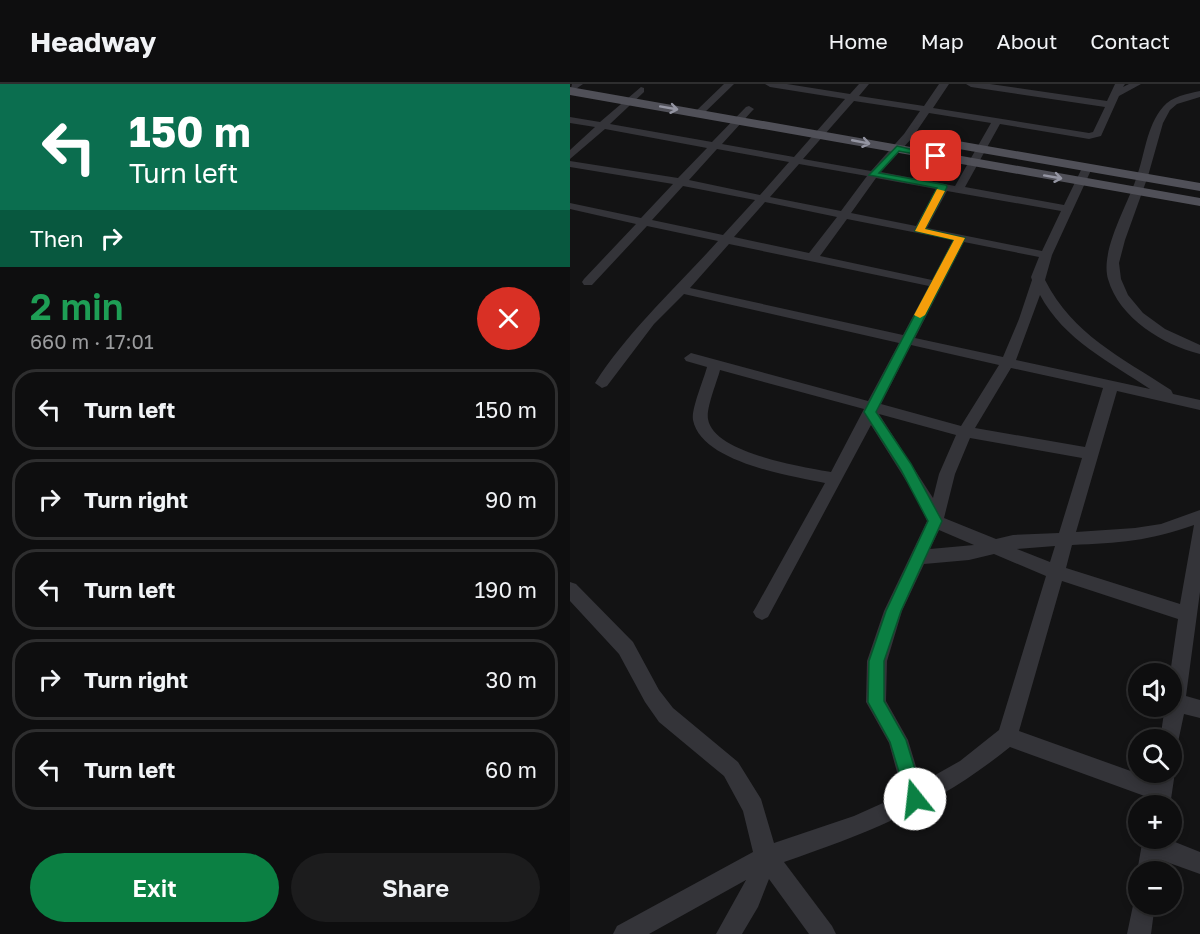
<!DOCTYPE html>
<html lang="en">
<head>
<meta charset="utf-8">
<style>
	:root { --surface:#0e0e0f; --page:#1c1c1d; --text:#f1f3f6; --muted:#9b9c9e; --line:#2e2e2f; --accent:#0b8043 }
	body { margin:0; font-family:"Golos Text",sans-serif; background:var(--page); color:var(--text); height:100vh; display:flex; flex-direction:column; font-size:22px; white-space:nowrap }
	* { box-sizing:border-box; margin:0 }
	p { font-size:20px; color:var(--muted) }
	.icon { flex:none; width:33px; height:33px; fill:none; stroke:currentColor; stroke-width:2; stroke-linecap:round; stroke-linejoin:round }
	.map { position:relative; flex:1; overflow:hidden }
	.drawer { display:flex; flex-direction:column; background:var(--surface); width:570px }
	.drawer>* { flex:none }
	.guide { background:#0b6e4f; color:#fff; overflow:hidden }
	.tools { position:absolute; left:558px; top:579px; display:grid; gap:12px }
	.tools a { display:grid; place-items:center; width:54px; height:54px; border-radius:50%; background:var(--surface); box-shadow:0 3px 9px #0003,0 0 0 2px var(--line); font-size:30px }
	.pin { position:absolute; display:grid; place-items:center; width:51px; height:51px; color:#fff; margin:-26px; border-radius:12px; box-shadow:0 3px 9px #0006 }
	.me { position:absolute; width:66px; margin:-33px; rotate:344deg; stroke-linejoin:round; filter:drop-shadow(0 0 4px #0008) }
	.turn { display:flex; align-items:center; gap:21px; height:126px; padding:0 30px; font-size:27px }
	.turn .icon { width:78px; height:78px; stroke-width:2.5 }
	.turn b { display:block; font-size:42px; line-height:51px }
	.then { display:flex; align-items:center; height:57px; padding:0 30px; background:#0003; gap:12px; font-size:22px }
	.round { display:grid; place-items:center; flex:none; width:63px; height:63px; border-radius:32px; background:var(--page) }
	.head { display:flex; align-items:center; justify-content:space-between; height:102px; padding:0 30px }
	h1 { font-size:36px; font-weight:600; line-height:45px; color:#1e9e55 }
	.primary-button { display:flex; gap:12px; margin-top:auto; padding:12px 30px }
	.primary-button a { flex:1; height:69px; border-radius:36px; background:var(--accent); color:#fff; font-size:24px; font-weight:600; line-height:69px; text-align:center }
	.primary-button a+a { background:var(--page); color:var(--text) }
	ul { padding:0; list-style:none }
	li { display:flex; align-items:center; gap:18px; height:81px; margin:0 12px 9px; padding:0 18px; border:3px solid var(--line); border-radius:24px }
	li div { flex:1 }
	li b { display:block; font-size:22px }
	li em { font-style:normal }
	header { display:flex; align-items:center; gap:36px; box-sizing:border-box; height:84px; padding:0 30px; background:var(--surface); border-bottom:2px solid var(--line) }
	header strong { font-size:28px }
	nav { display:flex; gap:33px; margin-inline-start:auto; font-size:21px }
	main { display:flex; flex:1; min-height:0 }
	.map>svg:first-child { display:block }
</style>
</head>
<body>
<header>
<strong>Headway</strong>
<nav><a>Home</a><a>Map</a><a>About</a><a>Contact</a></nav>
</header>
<main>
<section class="drawer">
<div class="guide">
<div class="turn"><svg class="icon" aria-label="left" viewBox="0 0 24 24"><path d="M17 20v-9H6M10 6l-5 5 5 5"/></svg><div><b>150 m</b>Turn left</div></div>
<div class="then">Then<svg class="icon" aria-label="right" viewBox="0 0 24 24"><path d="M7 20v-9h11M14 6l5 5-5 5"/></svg></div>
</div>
<div class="head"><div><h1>2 min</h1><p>660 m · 17:01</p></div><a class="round" style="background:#d93025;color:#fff"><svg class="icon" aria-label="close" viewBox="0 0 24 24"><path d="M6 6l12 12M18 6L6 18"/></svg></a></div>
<ul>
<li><svg class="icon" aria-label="left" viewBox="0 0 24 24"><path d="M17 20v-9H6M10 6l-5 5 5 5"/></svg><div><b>Turn left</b></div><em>150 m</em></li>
<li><svg class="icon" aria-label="right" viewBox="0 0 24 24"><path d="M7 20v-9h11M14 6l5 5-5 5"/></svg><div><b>Turn right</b></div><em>90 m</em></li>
<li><svg class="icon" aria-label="left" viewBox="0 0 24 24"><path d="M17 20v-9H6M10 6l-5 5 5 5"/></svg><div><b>Turn left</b></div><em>190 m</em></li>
<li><svg class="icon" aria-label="right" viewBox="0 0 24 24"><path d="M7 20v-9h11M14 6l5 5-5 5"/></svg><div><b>Turn right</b></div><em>30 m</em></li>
<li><svg class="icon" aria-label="left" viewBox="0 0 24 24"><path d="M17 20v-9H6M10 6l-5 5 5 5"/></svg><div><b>Turn left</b></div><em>60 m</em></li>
</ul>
<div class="primary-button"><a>Exit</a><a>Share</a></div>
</section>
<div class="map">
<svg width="630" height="850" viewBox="0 0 630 850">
	<rect width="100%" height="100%" fill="#131314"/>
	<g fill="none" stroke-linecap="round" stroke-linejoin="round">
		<g fill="#343439" fill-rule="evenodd">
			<path d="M2,0H13L0,9Z"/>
			<path d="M154,0H164L132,31H126V27Z"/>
			<path d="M195,0H217L280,10L289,0H299L289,12L354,22L369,0H379L363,24L519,49L523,48L535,23L401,3L396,0H420L537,17L545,0H555L553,3L559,0H571L549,12L531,52L519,55L430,40L395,103L494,121L512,84L513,82H521L522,84L482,171L475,196C503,251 551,273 601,306L603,310L630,316V326L547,307L506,448L565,444L591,440L630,426V508L616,612L630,616V634L614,630L607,663L602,665V656H590L595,622H602L600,590L608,535L492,497L449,647L583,695L584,688H602V681L605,688L600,722H578L580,714L440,663C367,722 301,748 214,778L262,842L266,850H239L199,795L188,823L172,850H146L176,796L79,850H43L47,842L183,768L173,727L154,692L89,638L75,618L49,570L0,517V498L6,500L63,558L89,606L103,624L168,678L191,715L204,759L284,732L333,710L319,659L296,618L297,577L314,527L357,437L345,411L301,341L198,533L192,536L186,533L183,528L186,523L255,399C220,392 131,378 123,336C121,325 134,295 137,283L116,277L114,274L121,269L298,317L329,259L114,210L84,240L37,302L32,304L25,299C59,246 106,204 148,157L77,142L22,201H14L12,198L14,195L66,140L0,125V119L71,134L103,100L0,83V77L108,94L137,64L35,45L0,75V66L25,43L0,39V33L30,38L71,3L74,4V8L40,40L142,58L176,23L179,22L184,25L182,27L152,60L224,73L275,15L200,3ZM284,17L350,27L334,50L301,87L233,75ZM359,29L421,39L385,102L311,88L342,54ZM147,65L219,78L190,111L119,96ZM229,80L297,92L271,127L200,113ZM306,94L366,105L346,142L281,129ZM113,102L185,116L153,151L82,136ZM377,107L491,127L472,167L357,144ZM195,118L267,133L239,169L164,153ZM277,135L383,156L362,196L250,172ZM394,158L469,173L461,193L462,196L449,235L433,273L345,254ZM159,160L359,202L333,251L120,204ZM470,211C494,256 540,278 580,305L446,276ZM341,261L429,281L391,342L311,320ZM441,284L533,304L515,363L405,344ZM150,286L294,325L261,388C233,383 143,369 138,335C136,324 147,298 150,286ZM309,330L386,351L369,390L363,414ZM400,354L512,374L489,449L443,451L426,455L374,434L385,390ZM624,441L610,520L496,484L502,461C548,459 580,457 624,441ZM369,446L404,461L360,465ZM485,462L480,478L447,465ZM424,470L476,492L429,646L390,677L351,699L338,656L316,617L317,577L332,527L354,480L399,476Z"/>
			<path d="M630,7V13L607,20L600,26L593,39L578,92L555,156L549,179L551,195L558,211L573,229L595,245L630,261V270C593,261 549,234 538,195C530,167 557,122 566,95C575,71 576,43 593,23C602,12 617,10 630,7Z"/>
			<path d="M573,754H595L630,768V790L591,776L589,788H568V792L567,788Z"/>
			<path d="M568,810V820H585L581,850H557L565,812Z"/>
		</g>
		<g fill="#505058" fill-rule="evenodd">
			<path d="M0,3L630,114V122L0,11Z"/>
			<path d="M365,53L630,99V107L360,60L358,57Z"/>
		</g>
	</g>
	<defs><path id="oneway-shaft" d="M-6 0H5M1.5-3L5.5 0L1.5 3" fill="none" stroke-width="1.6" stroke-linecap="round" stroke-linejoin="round" transform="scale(1.5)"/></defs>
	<g stroke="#9495a2">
		<use href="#oneway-shaft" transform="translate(99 24) rotate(10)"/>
		<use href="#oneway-shaft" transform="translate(291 58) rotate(11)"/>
		<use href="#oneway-shaft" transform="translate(483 93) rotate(10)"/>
	</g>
	<path fill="#0b8043" stroke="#07532c" stroke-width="1.5" d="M327,62L370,72L366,74L329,67L309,89L376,101L377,103L355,145L395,154L306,328L341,380L372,437L331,527L314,577V617L336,656L354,715L351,721L345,724L339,721L320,658L298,618L299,577L316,527L358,437L331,386L294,328L384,156L345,147L367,104L299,91Z"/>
	<path fill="#f59e0b" d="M367,105L375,107L355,145L395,154L355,231L350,234L344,231L384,156L345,147Z"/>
</svg>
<div class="tools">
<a><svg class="icon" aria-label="sound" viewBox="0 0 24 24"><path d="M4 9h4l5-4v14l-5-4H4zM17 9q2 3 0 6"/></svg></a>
<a><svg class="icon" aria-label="search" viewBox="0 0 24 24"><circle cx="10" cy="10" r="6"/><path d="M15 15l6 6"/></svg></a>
<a>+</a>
<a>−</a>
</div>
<div class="pin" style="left:366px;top:72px;background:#d93025"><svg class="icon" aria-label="arrive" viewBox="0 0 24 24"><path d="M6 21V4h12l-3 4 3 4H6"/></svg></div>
<svg class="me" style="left:345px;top:715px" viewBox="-20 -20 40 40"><circle r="19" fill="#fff"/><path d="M0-13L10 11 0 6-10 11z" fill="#0b8043"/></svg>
</div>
</main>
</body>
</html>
